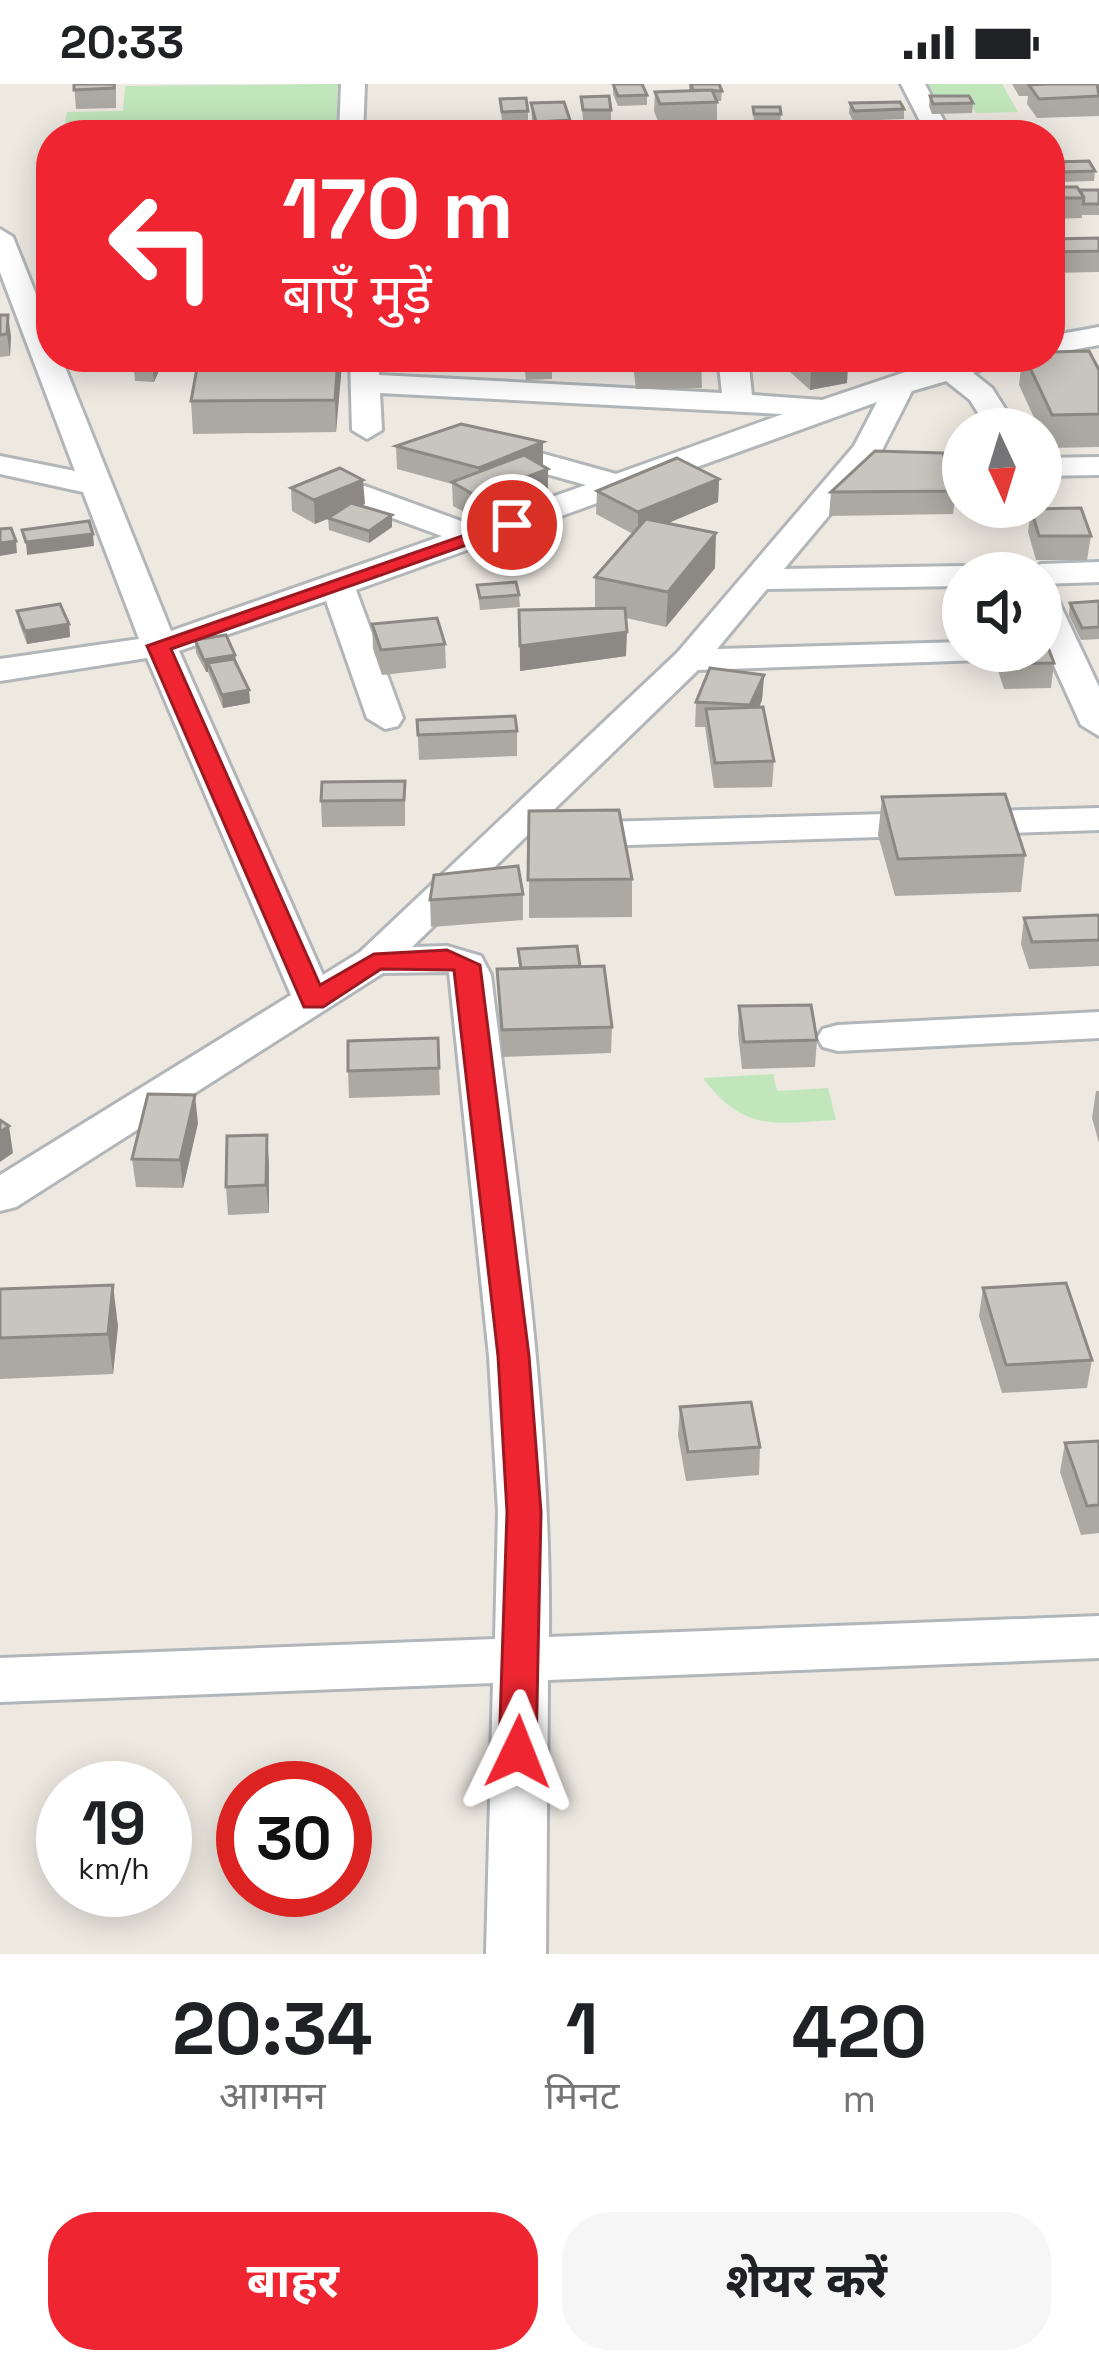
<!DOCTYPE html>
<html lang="hi">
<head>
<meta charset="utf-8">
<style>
	:root { --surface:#fff; --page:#f6f6f6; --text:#202124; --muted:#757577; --accent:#ef2631 }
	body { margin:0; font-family:"Space Grotesk","Noto Sans Devanagari",sans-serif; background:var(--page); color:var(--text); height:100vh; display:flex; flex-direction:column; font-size:45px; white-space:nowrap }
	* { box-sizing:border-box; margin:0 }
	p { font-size:39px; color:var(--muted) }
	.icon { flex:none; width:66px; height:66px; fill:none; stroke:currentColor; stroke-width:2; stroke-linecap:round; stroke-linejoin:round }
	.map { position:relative; height:1870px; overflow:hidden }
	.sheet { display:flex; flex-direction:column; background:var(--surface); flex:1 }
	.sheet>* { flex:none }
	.guide { position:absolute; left:36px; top:36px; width:1029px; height:252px; border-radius:48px; box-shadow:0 6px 30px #0003; background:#ef2631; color:#fff; overflow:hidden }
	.needle { width:78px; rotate:176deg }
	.tools { position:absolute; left:942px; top:324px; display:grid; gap:24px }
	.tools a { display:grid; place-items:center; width:120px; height:120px; border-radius:50%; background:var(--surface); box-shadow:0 6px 30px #0003; font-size:60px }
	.speed { position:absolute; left:36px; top:1677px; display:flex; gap:24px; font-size:60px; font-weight:700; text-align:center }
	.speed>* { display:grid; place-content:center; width:156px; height:156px; border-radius:50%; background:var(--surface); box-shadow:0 6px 30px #0003; line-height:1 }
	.speed small { font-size:30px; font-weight:400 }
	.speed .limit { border:18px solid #d22; background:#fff; color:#111 }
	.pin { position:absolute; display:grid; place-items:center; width:102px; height:102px; color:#fff; margin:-51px; border:6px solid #fff; border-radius:50%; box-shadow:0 3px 12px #0007 }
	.me { position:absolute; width:132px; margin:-66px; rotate:2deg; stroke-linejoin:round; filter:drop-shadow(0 0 9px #0008) }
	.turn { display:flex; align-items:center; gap:42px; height:252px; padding:0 48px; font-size:54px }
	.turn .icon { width:156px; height:156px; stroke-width:2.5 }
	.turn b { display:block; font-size:84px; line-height:102px }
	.eta { display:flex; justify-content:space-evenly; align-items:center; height:204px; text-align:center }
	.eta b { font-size:72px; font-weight:700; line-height:84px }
	.button { display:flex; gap:24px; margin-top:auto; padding:24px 48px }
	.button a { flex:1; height:138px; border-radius:48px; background:var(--accent); color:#fff; font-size:48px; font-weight:700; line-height:138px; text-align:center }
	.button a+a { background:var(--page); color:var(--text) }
	.status { display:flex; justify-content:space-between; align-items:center; height:84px; padding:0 60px; background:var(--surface); direction:ltr }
	.status svg { height:33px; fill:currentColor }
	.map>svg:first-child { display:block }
</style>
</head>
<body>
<div class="status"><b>20:33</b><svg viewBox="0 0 49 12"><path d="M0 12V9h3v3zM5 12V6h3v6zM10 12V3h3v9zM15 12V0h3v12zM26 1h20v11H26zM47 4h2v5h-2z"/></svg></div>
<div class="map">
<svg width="1099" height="1870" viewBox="0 0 1099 1870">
	<rect width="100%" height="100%" fill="#ede9e1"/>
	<g fill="#c2e6bc">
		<path d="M338,0L336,51H63L67,28L123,27L125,2Z"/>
		<path d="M916,0H1002L1018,28L976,29L970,18L926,19Z"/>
		<path d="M773,990L777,1007L828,1004L836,1036C773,1039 745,1049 703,994Z"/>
	</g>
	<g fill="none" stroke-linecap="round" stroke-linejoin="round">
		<g stroke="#b2b6b9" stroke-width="6">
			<g id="minor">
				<path d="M341,0H365L363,51H339Z"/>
				<path d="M901,0H925L951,51H839L851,44L922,41Z"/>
				<path d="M0,145L13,153L51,248V273H61L171,547L442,452L343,416L338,409L343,402H365L472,441L586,401L479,371L475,364L479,357L490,355L616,390L783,330L380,309L382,346L367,355L352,346L350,273H378L379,291L722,309L718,273H748L752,311L822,316L947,274L1009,273L973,289L992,304L1018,345H988L970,316L946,297L912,307L879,372L784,485L963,482L978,489H963V502L767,505L717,565L963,558V567H1041V560L1046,567L1041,574L698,586L412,863L447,862L481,872L491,891C518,1111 551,1330 549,1553L1099,1532V1574L548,1596L546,1870H486L493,1599L0,1618V1574L495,1555L498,1428L489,1272L449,888L383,889L16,1123L0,1127V1091L291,911L147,574L0,597V575L139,555L83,408L0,390V372L75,387L0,188ZM877,318L854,362L677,569L360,868L323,891L179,567L326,517L367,634L385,645L398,642L403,634L356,506Z"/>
				<path d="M1099,243V261L1050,270V252Z"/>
				<path d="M1099,373V391L1041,392V374Z"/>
				<path d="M894,375H963V393L883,391L878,384L883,377Z"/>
				<path d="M1099,478V498L1041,500V489H1025L1041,480Z"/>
				<path d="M1041,506L1058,516L1099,603V652L1081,641L1041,553Z"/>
				<path d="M1099,724V746L566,763L547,751L566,739Z"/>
				<path d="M1099,928V954L838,967L823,963L817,954L823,945L838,941Z"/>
			</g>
		</g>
		<use href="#minor" fill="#fff" fill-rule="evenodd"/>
	</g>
	<g fill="#aca9a3">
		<path d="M74,0H116V24L76,25Z"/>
		<path d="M613,0L647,11V21L618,22L613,10Z"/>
		<path d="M689,0H719L722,7L721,17H717V38L659,40L654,27L655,8L689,7Z"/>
		<path d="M1012,0H1099V32L1037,34L1027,20L1028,12H1019Z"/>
		<path d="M930,12L973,19L972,29L932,30L929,22Z"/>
		<path d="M581,13L611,26V36H583Z"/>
		<path d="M500,15L528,27V37L502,38Z"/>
		<path d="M531,19L570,36V51H535L532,38Z"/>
		<path d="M850,19L904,25V35L853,37L849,29Z"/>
		<path d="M753,23L781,30L780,40H754Z"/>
		<path d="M1054,78L1095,87L1094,97L1059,98L1053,88Z"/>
		<path d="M1050,103L1099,106V131H1082V134L1050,135Z"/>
		<path d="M1099,154V188L1050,189V155Z"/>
		<path d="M0,231L11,252L10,272L0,273Z"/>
		<path d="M199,273H342L336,348L193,350L191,317Z"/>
		<path d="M445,273H469L470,286L447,287Z"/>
		<path d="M523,273L552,284V295L526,296Z"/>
		<path d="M632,273H701L702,304L636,305Z"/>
		<path d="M790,273H843L848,277L847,299L810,306L789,287Z"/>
		<path d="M1022,273H1050L1099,286V363L1048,364L1019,301Z"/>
		<path d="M164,275L154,298L135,297L134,286Z"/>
		<path d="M396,362L543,382L548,408L477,435L453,422L452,400L397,385Z"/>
		<path d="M719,395L718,418L667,439L715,484L666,543L626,534V572L520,587L519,526L595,525V493L633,450L596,430L597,407Z"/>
		<path d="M291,404L365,420L360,422L392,443L369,459L329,446L328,434L315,440L292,427Z"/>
		<path d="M956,407L953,430L829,432L831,408Z"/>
		<path d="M1031,425L1091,452L1087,476H1036L1028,448Z"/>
		<path d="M477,501L519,511L520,523L480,526Z"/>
		<path d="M957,501H963V549L954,526Z"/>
		<path d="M1041,509L1051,533L1048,557H1046L1054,579L1051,604L1004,605L993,571V567H1041Z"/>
		<path d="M1099,517V555L1081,556L1069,531L1070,519Z"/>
		<path d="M17,527L69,540L70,553L27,560L19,539Z"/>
		<path d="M372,540L445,560L446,584L382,591L373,565Z"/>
		<path d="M195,556L235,571L236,579L249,606L250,619L223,624L208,588H206L196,569Z"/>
		<path d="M764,591L762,616L759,624L774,677L772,703L714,704L705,643H695L696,618Z"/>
		<path d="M417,636L517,647V672L419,676Z"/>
		<path d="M405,697V742L322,743L321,717Z"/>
		<path d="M882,713L1025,771L1021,808L895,812L878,751Z"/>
		<path d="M529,727L632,795V833L529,834Z"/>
		<path d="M523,810V836L431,843L430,816Z"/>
		<path d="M1099,831V882L1029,885L1021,860L1024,834Z"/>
		<path d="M518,865L580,882L612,943L611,969L502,973L497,885L519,884Z"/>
		<path d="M739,922L817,956L815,983L742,985L738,949Z"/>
		<path d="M438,954L440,1011L349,1014L348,987Z"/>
		<path d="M1096,1007H1099V1059L1092,1034Z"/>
		<path d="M198,1039L183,1104L136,1103L132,1075Z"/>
		<path d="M269,1078V1129L228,1131L226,1103Z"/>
		<path d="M983,1204L1092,1276L1087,1304L1002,1309L979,1232Z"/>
		<path d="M0,1205L118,1242L113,1290L0,1295Z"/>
		<path d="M680,1323L760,1363L759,1391L686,1397L678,1351Z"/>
		<path d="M1099,1357V1449L1081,1451L1060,1388L1065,1359Z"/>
	</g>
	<g fill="#8c8985">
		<path d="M8,231L11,252L10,272L7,250Z"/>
		<path d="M158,273H163L164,275L154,298L153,286Z"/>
		<path d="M338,273H342V281L336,348L335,316Z"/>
		<path d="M848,277L847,299L810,306L811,284Z"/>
		<path d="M543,358V381L479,408V384Z"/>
		<path d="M548,385V408L477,435L476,412Z"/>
		<path d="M719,395L718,418L638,452V428Z"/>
		<path d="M363,396L365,420L315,440L314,416Z"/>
		<path d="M392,431V443L369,459V447Z"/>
		<path d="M716,449L715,484L666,543L668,508Z"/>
		<path d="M93,450L94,462L27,471L26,458Z"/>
		<path d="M16,457L17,469L0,472V459Z"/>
		<path d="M69,540L70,553L27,560L25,547Z"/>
		<path d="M627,548L626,572L520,587V562Z"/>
		<path d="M235,571L236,583L208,579V588H206L204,576Z"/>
		<path d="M764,591L762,616L749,646L750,621Z"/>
		<path d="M249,606L250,619L223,624L222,611Z"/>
		<path d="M195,1011L198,1039L183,1104L180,1076Z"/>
		<path d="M9,1042L13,1069L0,1078V1048Z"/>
		<path d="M267,1051L269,1078V1129L266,1101Z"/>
		<path d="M113,1201L118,1242L113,1290L108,1250Z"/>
	</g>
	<g fill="#c8c4be" stroke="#8c8985" stroke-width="3">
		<path d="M74,0H114V4L74,6Z"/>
		<path d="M613,0H642L647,11L618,12Z"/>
		<path d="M691,0H719L722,7L693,6Z"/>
		<path d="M1046,0H1097L1099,12L1039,15L1029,1Z"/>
		<path d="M712,6L717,18L660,20L655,8Z"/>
		<path d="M609,12L611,26H583L581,13Z"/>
		<path d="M930,12H969L973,19L933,20Z"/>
		<path d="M526,14L528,27L502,28L500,15Z"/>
		<path d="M564,18L570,36L536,38L531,19Z"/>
		<path d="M900,18L904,25L854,27L850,19Z"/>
		<path d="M753,23H780L781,30H754Z"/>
		<path d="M917,40L922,51H896L891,41Z"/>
		<path d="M853,43H870L873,51H856Z"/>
		<path d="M367,48L418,49L419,51H367Z"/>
		<path d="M1089,77L1095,87L1060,88L1054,78Z"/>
		<path d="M1050,103H1077L1084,114H1050Z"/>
		<path d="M1080,106H1099V120H1083L1084,114Z"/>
		<path d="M1099,154V167L1050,168V155Z"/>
		<path d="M0,231H8L7,250L0,251Z"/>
		<path d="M1089,267L1099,286V330L1052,331L1025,273H1050V268Z"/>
		<path d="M139,273H158L153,286H134Z"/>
		<path d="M199,273H338L335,316L191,317Z"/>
		<path d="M446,273H469V275L447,276Z"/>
		<path d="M524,273H550L552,284L526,285Z"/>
		<path d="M635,273H701L703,282H636Z"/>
		<path d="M799,273H843L848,277L811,284Z"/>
		<path d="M461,340L543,358L479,384L396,362Z"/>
		<path d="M875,367L943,369L956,407L831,408Z"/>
		<path d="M524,371L548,385L476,412L452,398Z"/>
		<path d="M677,374L719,395L638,428L597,407Z"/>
		<path d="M340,384L363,396L314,416L291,404Z"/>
		<path d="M351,419L392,431L369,447L328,434Z"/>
		<path d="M1081,424L1091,452H1039L1031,425Z"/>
		<path d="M646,435L716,449L668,508L595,493Z"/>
		<path d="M89,437L93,450L26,458L22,446Z"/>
		<path d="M11,444L16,457L0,459V445Z"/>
		<path d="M516,498L519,511L480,514L477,501Z"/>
		<path d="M957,501H963V518Z"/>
		<path d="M1041,509L1051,533H1041Z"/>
		<path d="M1099,517V543L1082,544L1070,519Z"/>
		<path d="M60,520L69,540L25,547L17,527Z"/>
		<path d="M625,524L627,548L520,562L519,526Z"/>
		<path d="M437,534L445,560L381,566L372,540Z"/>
		<path d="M1041,545L1054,579L1007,580L1002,567H1041Z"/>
		<path d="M226,551L235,571L204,576L195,556Z"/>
		<path d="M234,575L249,606L222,611L208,579Z"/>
		<path d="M710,584L764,591L750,621L696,618Z"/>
		<path d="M763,623L774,677L715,679L706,625Z"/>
		<path d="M515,632L517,647L418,651L417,636Z"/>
		<path d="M405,697L404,716L321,717L322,698Z"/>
		<path d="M1005,710L1025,771L898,775L882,713Z"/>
		<path d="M619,726L632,795L528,796L529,727Z"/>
		<path d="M518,782L523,810L430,816L434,791Z"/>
		<path d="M1099,831V856L1032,858L1024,834Z"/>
		<path d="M577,862L580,882L521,884L518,865Z"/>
		<path d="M604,882L612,943L502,946L497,885Z"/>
		<path d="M811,921L817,956L744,958L739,922Z"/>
		<path d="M438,954L439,984L348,987V957Z"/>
		<path d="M148,1010L195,1011L180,1076L132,1075Z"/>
		<path d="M0,1036L9,1042L0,1048Z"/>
		<path d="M267,1051L266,1101L226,1103L227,1052Z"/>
		<path d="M1066,1199L1092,1276L1006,1281L983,1204Z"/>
		<path d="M113,1201L108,1250L0,1254V1205Z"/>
		<path d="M751,1318L760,1363L688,1368L680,1323Z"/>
		<path d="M1099,1357V1421L1087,1422L1065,1359Z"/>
	</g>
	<path fill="#ef2631" stroke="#9b1920" stroke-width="3" d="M505,437L523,441L171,565L320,901L374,870L447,866L480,881L529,1272L541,1428L536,1668L530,1679L518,1683L505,1679L499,1668L507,1428L498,1272L454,886L381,885L323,923H304L147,562Z"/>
</svg>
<div class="tools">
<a><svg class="needle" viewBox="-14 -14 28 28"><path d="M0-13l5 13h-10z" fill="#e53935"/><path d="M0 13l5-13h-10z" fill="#757577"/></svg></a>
<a><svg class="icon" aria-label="sound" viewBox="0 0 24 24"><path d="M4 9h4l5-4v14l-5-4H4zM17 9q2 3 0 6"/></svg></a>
</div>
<div class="speed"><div>19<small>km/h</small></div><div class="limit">30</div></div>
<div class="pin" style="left:512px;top:441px;background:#d93025"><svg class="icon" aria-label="arrive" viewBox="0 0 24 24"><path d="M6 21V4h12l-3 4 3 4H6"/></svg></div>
<svg class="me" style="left:518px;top:1668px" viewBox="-20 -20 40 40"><path d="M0-17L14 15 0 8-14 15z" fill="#ef2631" stroke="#fff" stroke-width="4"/></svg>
<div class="guide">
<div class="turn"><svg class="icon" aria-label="left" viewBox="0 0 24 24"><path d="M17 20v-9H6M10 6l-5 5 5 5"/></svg><div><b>170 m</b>बाएँ मुड़ें</div></div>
</div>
</div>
<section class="sheet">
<div class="eta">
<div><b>20:34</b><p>आगमन</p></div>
<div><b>1</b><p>मिनट</p></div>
<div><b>420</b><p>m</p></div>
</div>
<div class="button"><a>बाहर</a><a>शेयर करें</a></div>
</section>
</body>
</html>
